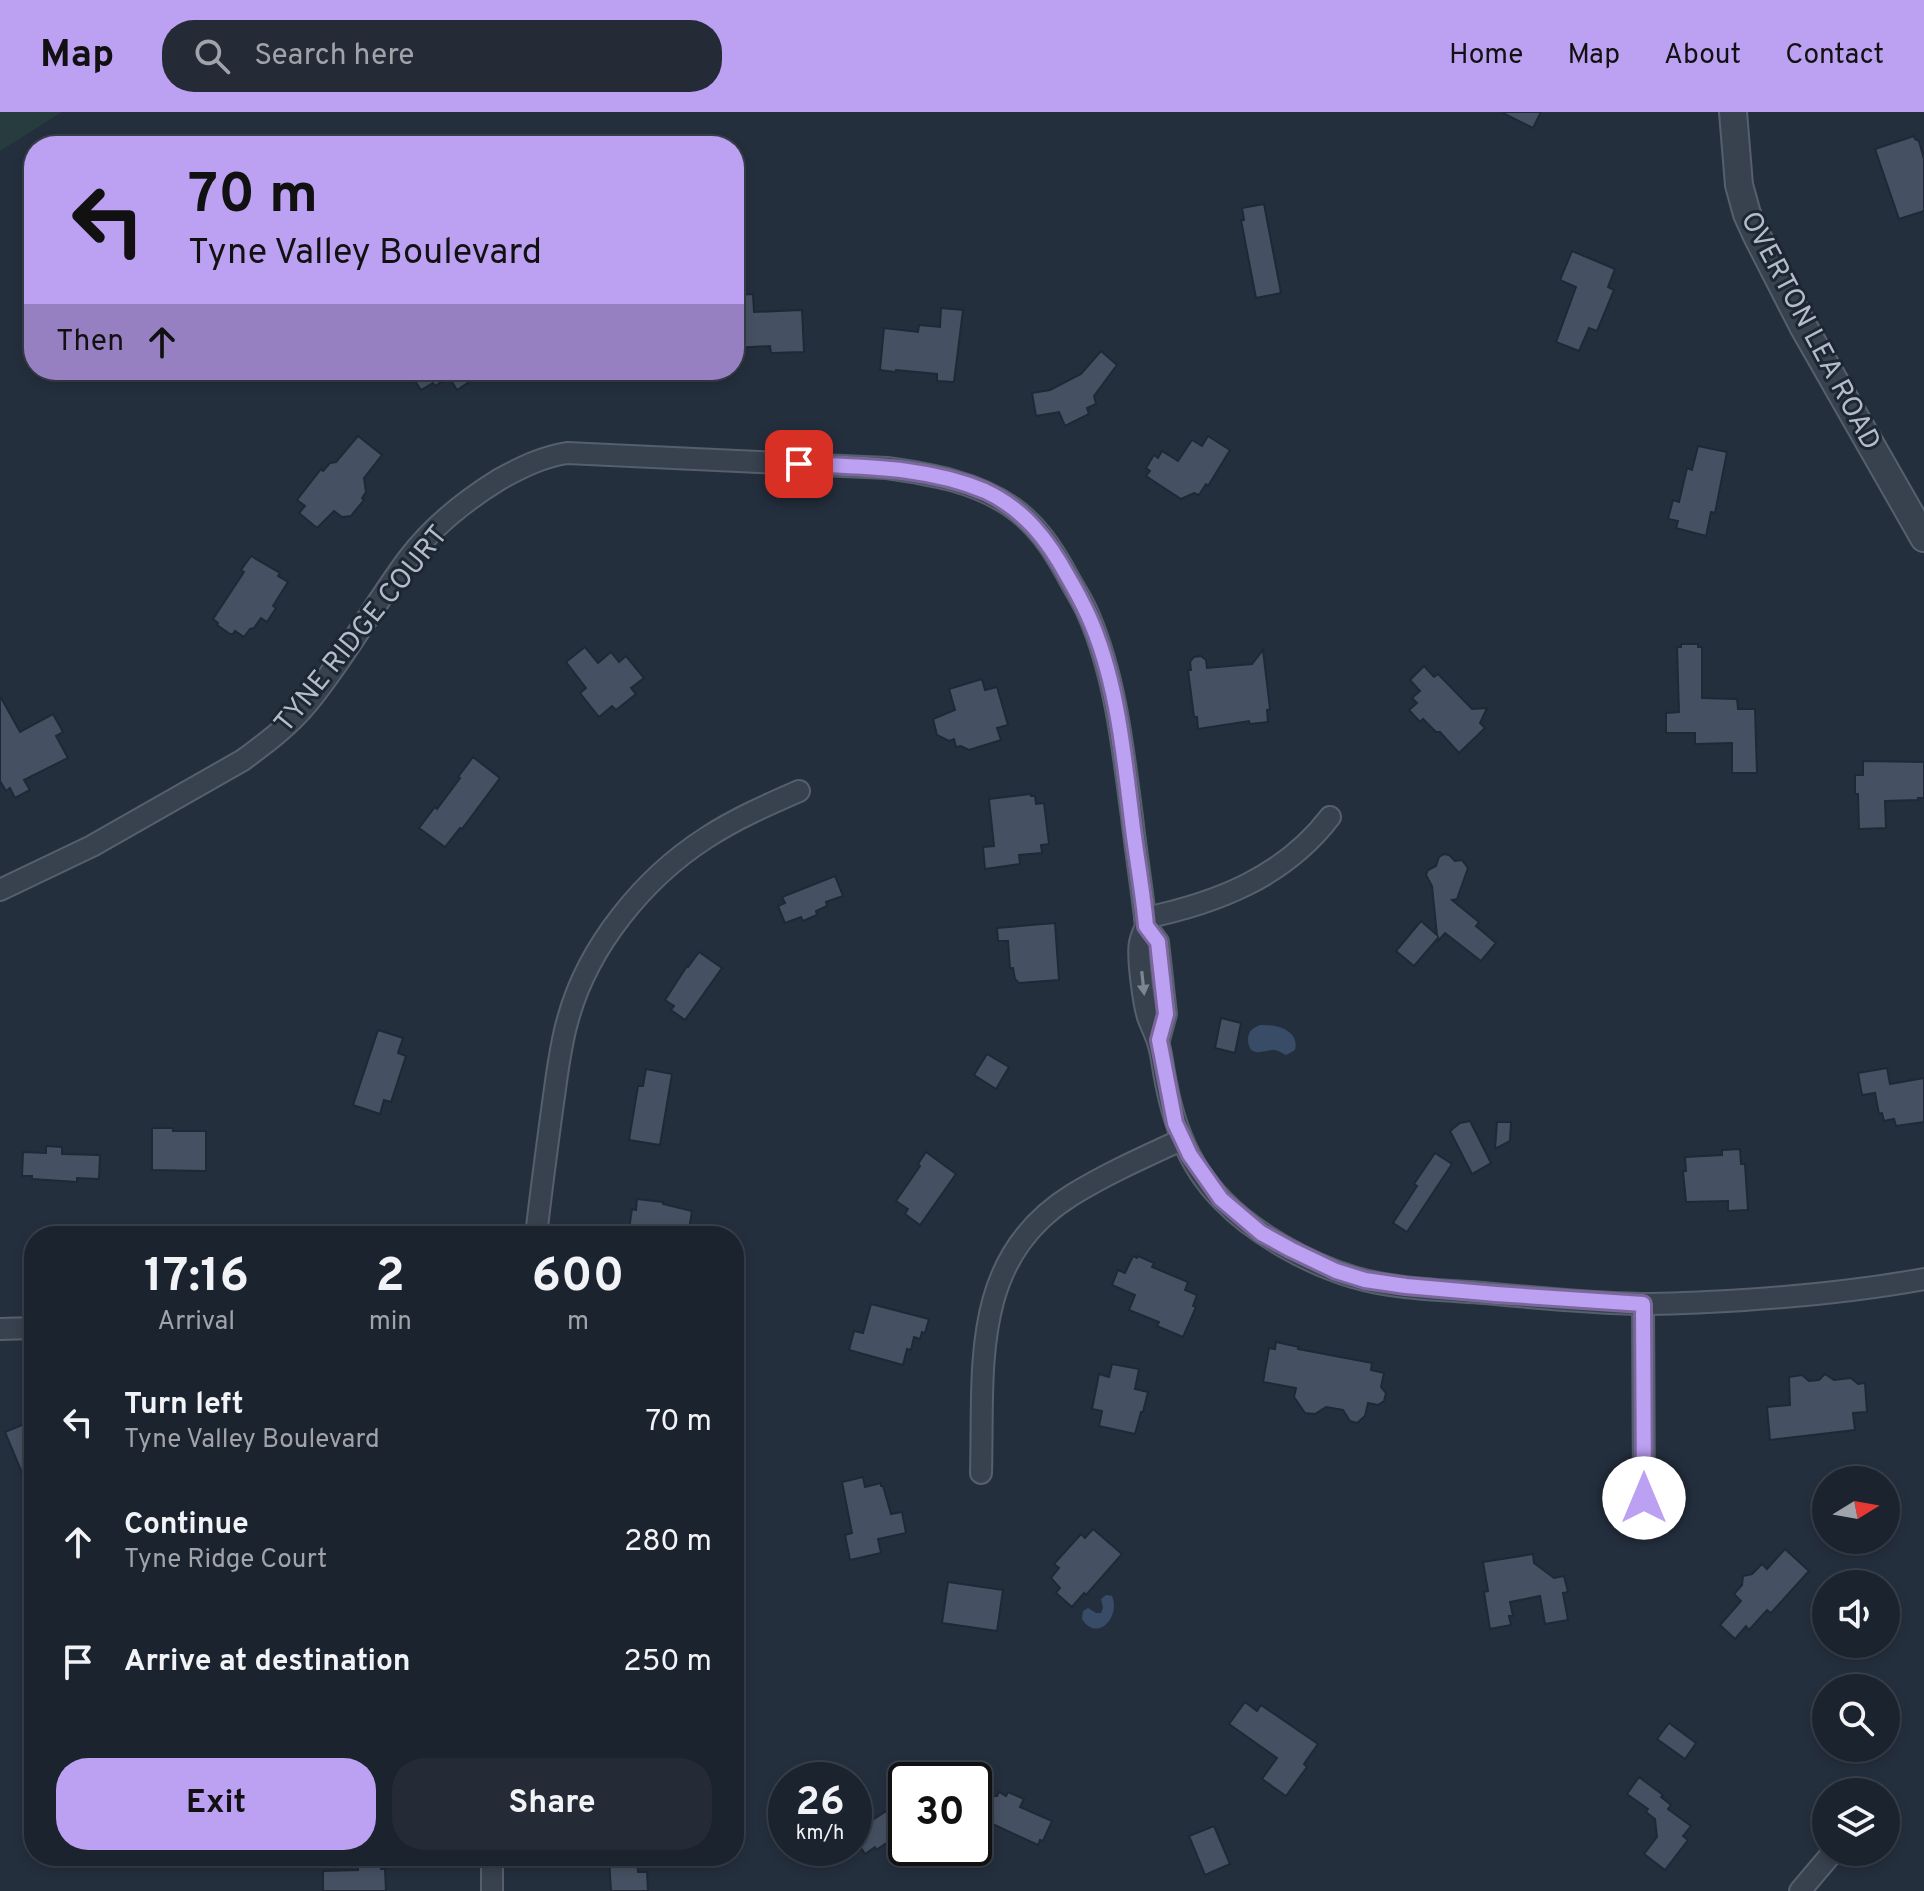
<!DOCTYPE html>
<html lang="en">
<head>
<meta charset="utf-8">
<style>
	:root { --surface:#1b232e; --page:#242b36; --text:#f1f3f6; --muted:#a0a4aa; --line:#39404a; --accent:#bca0f2 }
	body { margin:0; font-family:Overpass,sans-serif; background:var(--page); color:var(--text); height:100vh; display:flex; flex-direction:column; font-size:30px; white-space:nowrap }
	* { box-sizing:border-box; margin:0 }
	p { font-size:26px; color:var(--muted) }
	.icon { flex:none; width:44px; height:44px; fill:none; stroke:currentColor; stroke-width:2; stroke-linecap:round; stroke-linejoin:round }
	.map { position:relative; flex:1; overflow:hidden }
	.side { position:absolute; left:24px; top:1114px; width:720px; height:640px; display:flex; flex-direction:column; background:var(--surface); border-radius:32px; box-shadow:0 4px 12px #0003,0 0 0 2px var(--line) }
	.side>* { flex:none }
	.hud { position:absolute; left:24px; top:24px; width:720px; height:244px; border-radius:32px; box-shadow:0 4px 12px #0003,0 0 0 2px var(--line); background:#bca0f2; color:#111; overflow:hidden }
	.needle { width:52px; rotate:79deg }
	.fabs { position:absolute; left:1812px; top:1354px; display:grid; gap:16px }
	.fabs a { display:grid; place-items:center; width:88px; height:88px; border-radius:50%; background:var(--surface); box-shadow:0 4px 12px #0003,0 0 0 2px var(--line); font-size:40px }
	.speed { position:absolute; left:768px; top:1650px; display:flex; gap:16px; font-size:40px; font-weight:700; text-align:center }
	.speed>* { display:grid; place-content:center; width:104px; height:104px; border-radius:50%; background:var(--surface); box-shadow:0 4px 12px #0003,0 0 0 2px var(--line); line-height:1 }
	.speed small { font-size:20px; font-weight:400 }
	.speed .limit { border:4px solid #111; border-radius:12px; background:#fff; color:#111 }
	.pin { position:absolute; display:grid; place-items:center; width:68px; height:68px; color:#fff; margin:-34px; border-radius:16px; box-shadow:0 4px 12px #0006 }
	.me { position:absolute; width:88px; margin:-44px; rotate:0deg; stroke-linejoin:round; filter:drop-shadow(0 0 6px #0008) }
	.turn { display:flex; align-items:center; gap:28px; height:168px; padding:0 32px; font-size:36px }
	.turn .icon { width:104px; height:104px; stroke-width:2.5 }
	.turn b { display:block; font-size:56px; line-height:68px }
	.then { display:flex; align-items:center; height:76px; padding:0 32px; background:#0003; gap:16px; font-size:30px }
	.eta { display:flex; justify-content:space-evenly; align-items:center; height:136px; text-align:center }
	.eta b { font-size:48px; font-weight:700; line-height:56px }
	.button { display:flex; gap:16px; margin-top:auto; padding:16px 32px }
	.button a { flex:1; height:92px; border-radius:32px; background:var(--accent); color:#111; font-size:32px; font-weight:700; line-height:92px; text-align:center }
	.button a+a { background:var(--page); color:var(--text) }
	ul { padding:0; list-style:none }
	li { display:flex; align-items:center; gap:24px; height:120px; padding:0 32px }
	li div { flex:1 }
	li b { display:block; font-size:30px }
	li em { font-style:normal }
	header { display:flex; align-items:center; gap:48px; box-sizing:border-box; height:112px; padding:0 40px; background:var(--accent); color:#111 }
	header strong { font-size:38px }
	nav { display:flex; gap:44px; margin-inline-start:auto; font-size:28px }
	.search { width:560px; height:72px; background:var(--page); display:flex; align-items:center; gap:20px; box-sizing:border-box; padding:0 28px; border-radius:32px; color:var(--muted); font-size:30px }
	.map>svg:first-child { display:block }
</style>
</head>
<body>
<header>
<strong>Map</strong>
<div class="search"><svg class="icon" aria-label="search" viewBox="0 0 24 24"><circle cx="10" cy="10" r="6"/><path d="M15 15l6 6"/></svg>Search here</div>
<nav><a>Home</a><a>Map</a><a>About</a><a>Contact</a></nav>
</header>
<div class="map">
<svg width="1924" height="1779" viewBox="0 0 1924 1779">
	<rect width="100%" height="100%" fill="#242f3e"/>
	<path fill="#263c3f" d="M0,0H62L0,39Z"/>
	<g fill="#394c67">
		<path d="M1260,913C1276,912 1300,918 1295,938L1286,943C1282,941 1278,938 1274,938C1264,938 1249,947 1248,928C1248,919 1253,916 1260,913Z"/>
		<path d="M1106,1483L1112,1484C1121,1505 1097,1531 1082,1507L1083,1499L1088,1496L1096,1501H1101L1103,1496L1101,1487Z"/>
	</g>
	<g fill="#455162" stroke="#1f2835" stroke-width="2">
		<path d="M1501,0H1541L1533,16Z"/>
		<path d="M1914,24L1915,27L1919,29L1924,47V99L1899,107L1875,37Z"/>
		<path d="M1264,92L1281,181L1256,186L1241,108H1244L1242,96Z"/>
		<path d="M1572,139L1615,157L1608,175L1614,178L1597,219L1589,216L1579,239L1556,230L1576,175L1560,168Z"/>
		<path d="M753,182L754,200L802,198L804,240L771,241L770,234L734,236V183Z"/>
		<path d="M941,196L963,198L954,270L937,269V262L896,258L895,260L880,258L884,216L918,220L919,213L940,215Z"/>
		<path d="M1101,239L1117,253L1094,284L1096,292L1087,296L1089,302L1065,314L1059,300L1036,304L1032,281L1050,278L1081,262Z"/>
		<path d="M419,258H461L469,270L457,278L449,265L435,274L433,271L421,278L411,263Z"/>
		<path d="M358,324L382,343L364,366L366,380L362,386L364,388L351,404L342,405L334,399L317,416L299,401L305,394L297,388L321,357L323,359L330,351L336,350Z"/>
		<path d="M1208,324L1230,338L1208,374L1206,372L1199,383L1194,381L1181,387L1146,364L1150,359L1146,356L1154,343L1158,346L1162,339L1178,349L1192,328L1202,334Z"/>
		<path d="M1698,334L1727,340L1715,401L1711,400L1706,424L1676,416L1678,409L1668,407L1673,388L1679,390L1687,356L1692,358Z"/>
		<path d="M251,444L280,461L278,464L288,470L273,494L276,496L267,510L261,506L254,516L250,517L244,525L235,519L233,522H230L217,513L218,511L213,507L244,460L241,458Z"/>
		<path d="M1681,532H1698V535H1702V586L1737,587L1738,597H1755L1757,661H1732V631L1695,632V621H1666V601L1679,600L1677,535H1681Z"/>
		<path d="M585,535L598,551L611,540L619,550L626,544L644,566L631,576L636,582L616,598L612,594L599,605L580,581L586,576L566,550Z"/>
		<path d="M1263,538L1270,597L1267,598L1268,610L1250,612L1249,609L1198,617L1197,605H1194L1188,558H1191L1190,550L1194,545L1201,544L1206,548L1207,556L1252,552Z"/>
		<path d="M1424,554L1434,565L1438,562L1472,597L1487,596L1480,611L1485,616L1459,641L1440,620H1436L1423,607L1420,610L1409,598L1417,591L1412,586L1420,579L1410,568Z"/>
		<path d="M982,567L985,578L997,575L1008,613L997,616L1001,628L969,638L961,634L956,635L954,627L949,629L937,623L933,607L955,598L949,577Z"/>
		<path d="M0,584L20,620L53,602L63,620L56,624L68,646L24,668L30,678L15,686L10,676L6,679L0,669Z"/>
		<path d="M473,645L500,666L462,717L460,716L445,735L419,716L435,695L437,697L460,666L458,665Z"/>
		<path d="M1863,649L1924,650V686H1918V688L1885,689L1886,716L1859,717L1858,682H1855V663H1863Z"/>
		<path d="M1031,682V684H1035L1036,692L1044,691L1049,732L1041,733L1042,741L1019,743L1020,752L985,757L983,735L994,734L989,687Z"/>
		<path d="M1444,742L1449,743L1455,749L1462,748L1468,756L1457,787L1452,788L1479,810L1476,814L1496,831L1481,849L1445,821L1438,829V826L1414,854L1396,839L1421,809L1437,823L1432,774L1426,763L1428,758L1436,754L1439,745Z"/>
		<path d="M835,764L843,784L826,790L827,794L816,799L817,803L803,809L801,805L785,811L778,794L785,791L782,785Z"/>
		<path d="M1055,811L1059,868L1019,871L1015,867L1013,856H1010L1008,829H998L997,816Z"/>
		<path d="M699,840L722,856L685,908L671,898L674,894L665,888L687,854L688,855Z"/>
		<path d="M1221,906L1241,911L1235,941L1215,936Z"/>
		<path d="M378,918L403,926L398,941L406,944L391,990L384,988L380,1002L353,993Z"/>
		<path d="M987,942L1009,955L996,977L974,963Z"/>
		<path d="M1887,956L1890,972L1924,966V1010L1896,1014L1894,1007L1884,1009L1882,1001L1879,1002L1875,981L1862,983L1858,961Z"/>
		<path d="M646,957L672,962L660,1033L629,1028L638,974H643Z"/>
		<path d="M1470,1009L1491,1051L1472,1062L1450,1019L1460,1011Z"/>
		<path d="M1497,1010H1511L1510,1029L1495,1037Z"/>
		<path d="M152,1016H173V1019H206V1059L152,1058Z"/>
		<path d="M46,1034L62,1035V1042L100,1043L99,1067L77,1066V1070L32,1067V1064H22L23,1040L46,1041Z"/>
		<path d="M1740,1037L1741,1052H1745L1748,1098L1728,1099V1089L1686,1090L1683,1059H1686L1685,1045L1722,1043V1038Z"/>
		<path d="M926,1040L956,1062L920,1113L905,1102L908,1097L896,1089L920,1054L918,1052Z"/>
		<path d="M1435,1041L1452,1052L1407,1120L1393,1111L1417,1074L1414,1072Z"/>
		<path d="M637,1087L663,1090V1092L692,1099L688,1124H628L632,1097L636,1098Z"/>
		<path d="M1133,1144L1137,1146L1138,1144L1154,1151L1152,1155L1188,1170L1185,1178L1197,1183L1193,1194L1196,1195L1183,1225L1157,1214L1159,1210L1129,1198L1135,1183L1112,1173L1118,1158L1125,1161Z"/>
		<path d="M871,1192L929,1207L925,1221L922,1220L920,1227L914,1225L911,1238L907,1237L903,1253L849,1238L854,1219L863,1221Z"/>
		<path d="M1276,1230L1299,1235L1298,1237L1372,1251L1371,1258L1384,1261L1381,1275L1386,1281L1384,1289L1378,1293L1368,1291L1365,1304L1357,1311L1350,1309L1343,1298L1326,1295L1315,1302L1305,1301L1294,1285L1296,1276L1263,1270L1269,1236L1275,1237Z"/>
		<path d="M1112,1252L1139,1257L1135,1277L1148,1280L1143,1300H1141L1135,1322L1099,1314L1102,1299L1092,1297L1099,1262L1109,1265Z"/>
		<path d="M1825,1262L1834,1268L1851,1266L1858,1272L1865,1271L1867,1300L1853,1301L1855,1318L1770,1328L1767,1295L1790,1293L1789,1265L1802,1263L1809,1269L1819,1268Z"/>
		<path d="M34,1308V1356L22,1361L5,1320Z"/>
		<path d="M863,1365L865,1375L881,1371V1374H883L891,1402L902,1400L906,1421L878,1427L881,1441L850,1448L845,1423L852,1421L842,1370Z"/>
		<path d="M1093,1417L1122,1442L1086,1483L1084,1481L1072,1495L1056,1481L1060,1476L1051,1466L1059,1456L1054,1452L1081,1422L1085,1426Z"/>
		<path d="M1785,1437L1809,1459L1771,1501L1767,1498L1749,1518L1746,1514L1735,1527L1720,1513L1741,1489L1734,1482L1742,1473L1743,1464L1752,1462L1762,1452L1767,1457Z"/>
		<path d="M1533,1442L1534,1451L1554,1466L1564,1464L1568,1480L1563,1481L1568,1508L1545,1512L1540,1484L1510,1490L1513,1504H1509L1511,1513L1490,1517L1484,1480L1488,1479L1483,1450Z"/>
		<path d="M948,1470L1003,1478L997,1519L942,1511Z"/>
		<path d="M1245,1590L1257,1599L1261,1593L1318,1632L1304,1652L1307,1655L1286,1684L1262,1667L1277,1646L1229,1612Z"/>
		<path d="M1669,1611L1696,1631L1685,1647L1657,1627Z"/>
		<path d="M1639,1665L1663,1683L1661,1685L1671,1693L1668,1697L1691,1714L1683,1724L1688,1728L1665,1758L1644,1742L1657,1725L1655,1707L1646,1700L1648,1697L1627,1682Z"/>
		<path d="M974,1675L994,1684H997L999,1680L1006,1684L1008,1680L1024,1687L1020,1695L1052,1709L1043,1729L1040,1728L1038,1733L984,1708L986,1704L974,1699Z"/>
		<path d="M906,1689V1718L876,1738L875,1735L865,1742L854,1725V1720L891,1696L892,1698Z"/>
		<path d="M1214,1714L1230,1752L1205,1763L1189,1724Z"/>
		<path d="M358,1744H380L381,1757H385L386,1779H323V1759L358,1758Z"/>
		<path d="M613,1744H637L638,1760H647L648,1779H611L609,1746H613Z"/>
	</g>
	<g fill="none" stroke-linecap="round" stroke-linejoin="round">
		<g stroke="#565f6c" stroke-width="24">
			<g id="minor">
				<path d="M0,778L92,734L243,648C266,631 289,614 307,592C345,546 373,494 408,447C432,415 466,388 500,367C522,355 542,345 567,341L887,356C930,362 977,370 1013,396C1037,413 1052,436 1066,461C1073,475 1083,489 1089,504C1116,567 1123,638 1132,705C1136,741 1142,777 1146,814C1144,819 1141,825 1140,831C1137,843 1144,896 1149,908C1156,925 1159,929 1162,948C1170,1001 1184,1050 1223,1089C1255,1122 1309,1152 1353,1165C1392,1177 1443,1178 1484,1181C1537,1186 1589,1191 1641,1192C1675,1192 1710,1190 1744,1188C1804,1184 1864,1178 1924,1167"/>
				<path d="M1145,806C1217,791 1284,765 1330,705"/>
				<path d="M1146,814L1158,830L1166,902L1159,928"/>
				<path d="M536,1124C541,1080 547,1035 553,991C557,963 560,934 568,907C588,834 644,766 706,726C735,707 767,693 799,679"/>
				<path d="M1643,1192L1644,1386"/>
				<path d="M0,1217L34,1216"/>
				<path d="M981,1361C984,1256 969,1147 1072,1083C1106,1062 1144,1045 1181,1028"/>
				<path d="M492,1744V1779"/>
				<path d="M1800,1779L1833,1740"/>
			</g>
		</g>
		<g stroke="#565f6c" stroke-width="30">
			<path id="tertiary" d="M1733,0L1739,73L1747,102L1757,124L1803,214L1924,426"/>
		</g>
		<use href="#minor" stroke="#38414e" stroke-width="20"/>
		<use href="#tertiary" stroke="#38414e" stroke-width="26"/>
	</g>
	<defs><path id="oneway-solid" d="M-6-.8H1V-3.2L6.5 0L1 3.2V.8H-6Z" transform="scale(2)"/></defs>
	<use fill="#7c8592" href="#oneway-solid" transform="translate(1143 871) rotate(84)"/>
	<g fill="none" stroke-linecap="round" stroke-linejoin="round">
		<g stroke="#7a689d" stroke-width="20">
			<path id="route" d="M799,352C861,355 926,354 985,379C1024,397 1048,428 1068,465C1075,477 1082,490 1088,503C1118,569 1124,646 1133,717C1137,749 1143,781 1146,814L1158,830L1166,902L1159,928L1175,1011L1190,1043L1221,1087L1261,1121L1290,1137L1336,1159L1365,1168L1406,1174L1496,1182L1643,1192L1644,1386"/>
		</g>
		<use href="#route" stroke="#bca0f2" stroke-width="14"/>
	</g>
	<g text-anchor="middle" stroke-width="6" stroke-linejoin="round" paint-order="stroke">
		<g font-size="28" fill="#b4bcc9" stroke="#1d2633">
			<text transform="translate(1812 218) rotate(62)" y="10">OVERTON LEA ROAD</text>
			<text transform="translate(360 516) rotate(-51)" y="10">TYNE RIDGE COURT</text>
		</g>
	</g>
</svg>
<div class="fabs">
<a><svg class="needle" viewBox="-14 -14 28 28"><path d="M0-13l5 13h-10z" fill="#e53935"/><path d="M0 13l5-13h-10z" fill="#a0a4aa"/></svg></a>
<a><svg class="icon" aria-label="sound" viewBox="0 0 24 24"><path d="M4 9h4l5-4v14l-5-4H4zM17 9q2 3 0 6"/></svg></a>
<a><svg class="icon" aria-label="search" viewBox="0 0 24 24"><circle cx="10" cy="10" r="6"/><path d="M15 15l6 6"/></svg></a>
<a><svg class="icon" aria-label="layers" viewBox="0 0 24 24"><path d="M12 4l9 5-9 5-9-5zM3 14l9 5 9-5"/></svg></a>
</div>
<div class="speed"><div>26<small>km/h</small></div><div class="limit">30</div></div>
<div class="pin" style="left:799px;top:352px;background:#d93025"><svg class="icon" aria-label="arrive" viewBox="0 0 24 24"><path d="M6 21V4h12l-3 4 3 4H6"/></svg></div>
<svg class="me" style="left:1644px;top:1386px" viewBox="-20 -20 40 40"><circle r="19" fill="#fff"/><path d="M0-13L10 11 0 6-10 11z" fill="#bca0f2"/></svg>
<div class="hud">
<div class="turn"><svg class="icon" aria-label="left" viewBox="0 0 24 24"><path d="M17 20v-9H6M10 6l-5 5 5 5"/></svg><div><b>70 m</b>Tyne Valley Boulevard</div></div>
<div class="then">Then<svg class="icon" aria-label="ahead" viewBox="0 0 24 24"><path d="M12 20V5M6 11l6-6 6 6"/></svg></div>
</div>
<section class="side">
<div class="eta">
<div><b>17:16</b><p>Arrival</p></div>
<div><b>2</b><p>min</p></div>
<div><b>600</b><p>m</p></div>
</div>
<ul>
<li><svg class="icon" aria-label="left" viewBox="0 0 24 24"><path d="M17 20v-9H6M10 6l-5 5 5 5"/></svg><div><b>Turn left</b><p>Tyne Valley Boulevard</p></div><em>70 m</em></li>
<li><svg class="icon" aria-label="ahead" viewBox="0 0 24 24"><path d="M12 20V5M6 11l6-6 6 6"/></svg><div><b>Continue</b><p>Tyne Ridge Court</p></div><em>280 m</em></li>
<li><svg class="icon" aria-label="arrive" viewBox="0 0 24 24"><path d="M6 21V4h12l-3 4 3 4H6"/></svg><div><b>Arrive at destination</b></div><em>250 m</em></li>
</ul>
<div class="button"><a>Exit</a><a>Share</a></div>
</section>
</div>
</body>
</html>
